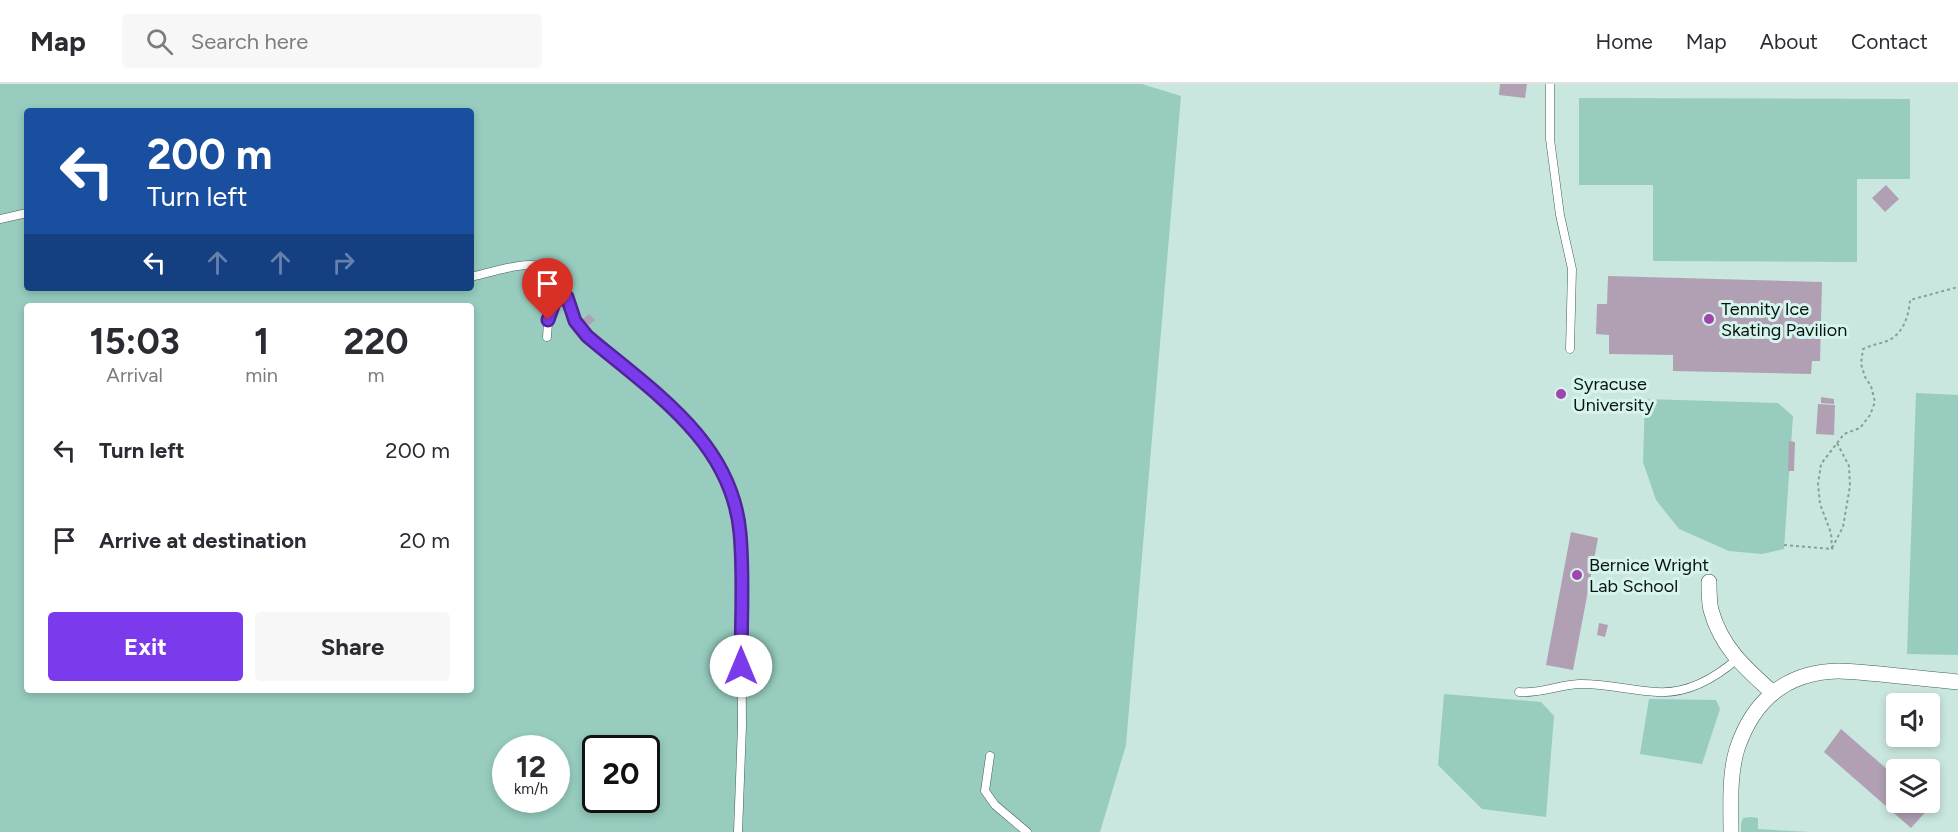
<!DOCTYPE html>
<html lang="en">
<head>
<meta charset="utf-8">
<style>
	:root { --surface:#fff; --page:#f7f7f7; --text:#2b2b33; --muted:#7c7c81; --line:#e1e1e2; --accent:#7c3aed }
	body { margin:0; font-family:Figtree,sans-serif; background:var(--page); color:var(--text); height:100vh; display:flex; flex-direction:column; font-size:22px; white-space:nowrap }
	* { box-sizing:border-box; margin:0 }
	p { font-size:20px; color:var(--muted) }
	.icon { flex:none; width:33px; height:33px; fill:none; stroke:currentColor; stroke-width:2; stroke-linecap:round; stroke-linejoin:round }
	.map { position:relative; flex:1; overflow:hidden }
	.drawer { position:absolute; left:24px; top:219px; width:450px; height:390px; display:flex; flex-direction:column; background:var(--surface); border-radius:6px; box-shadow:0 3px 9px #0003 }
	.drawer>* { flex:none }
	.hud { position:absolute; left:24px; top:24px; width:450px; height:183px; border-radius:6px; box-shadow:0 3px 9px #0003; background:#1a4fa0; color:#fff; overflow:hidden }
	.fabs { position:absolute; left:1886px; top:609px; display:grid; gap:12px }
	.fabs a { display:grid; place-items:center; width:54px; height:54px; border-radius:6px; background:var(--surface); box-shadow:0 3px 9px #0003; font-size:30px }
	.speed { position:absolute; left:492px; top:651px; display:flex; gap:12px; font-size:30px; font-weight:700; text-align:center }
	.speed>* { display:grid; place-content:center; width:78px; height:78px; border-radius:50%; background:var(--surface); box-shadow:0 3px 9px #0003; line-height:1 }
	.speed small { font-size:15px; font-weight:400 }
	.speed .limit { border:3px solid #111; border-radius:9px; background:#fff; color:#111 }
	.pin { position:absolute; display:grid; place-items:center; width:51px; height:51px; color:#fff; margin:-62px -26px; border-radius:50% 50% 50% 0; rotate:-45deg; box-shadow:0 0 6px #0007 }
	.pin .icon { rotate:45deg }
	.me { position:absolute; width:66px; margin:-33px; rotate:0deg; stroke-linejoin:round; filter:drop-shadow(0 0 4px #0008) }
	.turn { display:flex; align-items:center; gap:21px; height:126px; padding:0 24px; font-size:27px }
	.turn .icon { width:78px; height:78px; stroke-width:2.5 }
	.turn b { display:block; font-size:42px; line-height:51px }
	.lanes { display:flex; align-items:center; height:57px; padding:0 24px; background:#0003; justify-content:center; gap:30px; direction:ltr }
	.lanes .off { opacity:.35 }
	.eta { display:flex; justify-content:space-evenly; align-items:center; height:102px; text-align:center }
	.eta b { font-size:36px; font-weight:700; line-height:42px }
	.primary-button { display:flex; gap:12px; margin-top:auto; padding:12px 24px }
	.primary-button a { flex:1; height:69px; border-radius:6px; background:var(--accent); color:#fff; font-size:24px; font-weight:700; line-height:69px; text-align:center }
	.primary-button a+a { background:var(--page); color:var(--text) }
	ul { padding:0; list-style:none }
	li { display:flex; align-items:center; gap:18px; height:90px; padding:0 24px }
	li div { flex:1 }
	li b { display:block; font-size:22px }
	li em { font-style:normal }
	header { display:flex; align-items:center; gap:36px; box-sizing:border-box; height:84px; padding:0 30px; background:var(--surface); border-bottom:2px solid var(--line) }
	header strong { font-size:28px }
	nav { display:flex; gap:33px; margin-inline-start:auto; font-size:21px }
	.search { width:420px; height:54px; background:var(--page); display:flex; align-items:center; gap:15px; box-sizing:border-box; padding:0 21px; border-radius:6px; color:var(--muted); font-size:22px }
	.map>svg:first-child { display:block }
</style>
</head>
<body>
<header>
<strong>Map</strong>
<div class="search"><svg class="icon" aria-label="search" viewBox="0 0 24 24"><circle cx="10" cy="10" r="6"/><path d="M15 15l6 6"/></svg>Search here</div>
<nav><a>Home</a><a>Map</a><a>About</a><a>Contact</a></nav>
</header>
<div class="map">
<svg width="1958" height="748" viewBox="0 0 1958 748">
	<rect width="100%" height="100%" fill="#c9e7df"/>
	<g fill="#97ccbf" fill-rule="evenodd">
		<path d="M0,0H1142L1181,12L1126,661L1100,748H0ZM27,27H471V204H27ZM27,222H471V606H27ZM506,664H556V716H506ZM596,664H646V716H596Z"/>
		<path d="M1579,14L1910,15V95H1857V178L1653,177V101H1579Z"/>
		<path d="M1916,309L1958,311V571L1907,570Z"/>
		<path d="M1645,315L1778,319L1793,332L1784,465L1762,470L1729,467L1679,445L1656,416L1643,378Z"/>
		<path d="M1444,610L1541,618L1554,632L1546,733L1482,725L1438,681Z"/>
		<path d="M1649,615L1716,616L1720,625L1702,680L1640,670Z"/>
		<path d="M1751,733L1758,734V745L1810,748H1741V740L1743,734Z"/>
	</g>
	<g fill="#b1a0b4">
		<path d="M1500,0H1527L1525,14L1499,11Z"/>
		<path d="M1886,101L1899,115L1885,128L1872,114Z"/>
		<path d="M1608,192L1822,198L1820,277H1812L1811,290L1673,287V271L1609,270V251L1596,250L1597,220H1607Z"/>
		<path d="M589,230L595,236L588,242L583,235Z"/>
		<path d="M1821,313L1834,315V320L1821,319Z"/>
		<path d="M1818,320L1835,321L1834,351L1816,350Z"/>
		<path d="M1789,357L1795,358L1794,387H1788Z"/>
		<path d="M1571,448L1598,454L1573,586L1546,581Z"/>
		<path d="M1599,539L1608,541L1605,553L1597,551Z"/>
		<path d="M1841,645L1896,693V718H1925L1930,723L1911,744L1824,668Z"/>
	</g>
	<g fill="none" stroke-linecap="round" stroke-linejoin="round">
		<g stroke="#445e58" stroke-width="9">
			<g id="service">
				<path d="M1550,0V55L1560,131L1572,185L1570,265"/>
				<path d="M0,135L27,129"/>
				<path d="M471,193C489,189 529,175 545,184C556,189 562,203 567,213"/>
				<path d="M547,253C548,239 548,219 562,212L567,213L575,237L587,252L683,333L694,345L708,362L732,409L740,448L741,480L742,642L738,748"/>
				<path d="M1519,608C1542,610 1557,601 1579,600C1605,599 1631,607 1657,608C1688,610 1714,595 1737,575"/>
				<path d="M990,672L985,707L995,721L1027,748"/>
			</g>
		</g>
		<g stroke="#445e58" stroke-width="16">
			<g id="minor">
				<path d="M1709,498C1709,507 1709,518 1711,526C1721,563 1745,584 1773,609"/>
				<path d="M1731,748C1731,721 1729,691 1737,665C1753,617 1786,588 1838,587C1852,587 1866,589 1880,590C1906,593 1932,595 1958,598"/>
			</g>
		</g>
		<g stroke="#889f99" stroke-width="2" stroke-dasharray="3 3" stroke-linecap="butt">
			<path d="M1784,461L1832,465L1831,449L1820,420L1818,400L1821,380L1844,350L1860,344L1870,331L1875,318L1871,302L1865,293L1861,280L1863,265C1871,261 1879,260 1887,257C1903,251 1909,231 1910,216L1958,203"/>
			<path d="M1832,464L1843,443L1850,402L1849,382L1837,359"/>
		</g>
		<use href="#service" stroke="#fff" stroke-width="8"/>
		<use href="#minor" stroke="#fff" stroke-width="15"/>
	</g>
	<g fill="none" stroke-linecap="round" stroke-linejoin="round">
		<g stroke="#51269a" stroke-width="15">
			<path id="route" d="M548,236L554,219L562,212L567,213L575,237L587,252C652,307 732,357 740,449C744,492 741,538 741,582"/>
		</g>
		<use href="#route" stroke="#7c3aed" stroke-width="10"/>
	</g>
	<g fill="#a044ae" stroke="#d6f4ec" stroke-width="2">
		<circle cx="1709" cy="235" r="6"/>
		<circle cx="1561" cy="310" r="6"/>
		<circle cx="1577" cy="491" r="6"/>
	</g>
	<g text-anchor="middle" stroke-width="6" stroke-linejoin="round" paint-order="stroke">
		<g font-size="18" fill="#091411" stroke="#d6f4ec" text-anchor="start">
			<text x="1721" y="231">Tennity Ice<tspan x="1721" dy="21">Skating Pavilion</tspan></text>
			<text x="1573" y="306">Syracuse<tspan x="1573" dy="21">University</tspan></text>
			<text x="1589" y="487">Bernice Wright<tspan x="1589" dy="21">Lab School</tspan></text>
		</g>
	</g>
</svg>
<div class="fabs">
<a><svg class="icon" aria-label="sound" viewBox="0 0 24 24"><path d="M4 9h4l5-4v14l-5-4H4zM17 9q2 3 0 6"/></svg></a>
<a><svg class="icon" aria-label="layers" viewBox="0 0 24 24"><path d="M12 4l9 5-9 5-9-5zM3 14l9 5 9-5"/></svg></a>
</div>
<div class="speed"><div>12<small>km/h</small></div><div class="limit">20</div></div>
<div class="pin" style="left:548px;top:236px;background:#d93025"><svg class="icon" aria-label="arrive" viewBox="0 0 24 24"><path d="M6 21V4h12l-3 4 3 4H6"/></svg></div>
<svg class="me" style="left:741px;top:582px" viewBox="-20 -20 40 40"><circle r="19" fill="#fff"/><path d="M0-13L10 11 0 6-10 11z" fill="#7c3aed"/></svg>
<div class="hud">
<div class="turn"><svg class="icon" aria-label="left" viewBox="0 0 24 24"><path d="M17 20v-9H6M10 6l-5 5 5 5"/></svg><div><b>200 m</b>Turn left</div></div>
<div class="lanes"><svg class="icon" aria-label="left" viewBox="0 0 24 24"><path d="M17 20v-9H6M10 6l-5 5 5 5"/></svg><svg class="icon off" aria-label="ahead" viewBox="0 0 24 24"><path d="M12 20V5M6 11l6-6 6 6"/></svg><svg class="icon off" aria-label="ahead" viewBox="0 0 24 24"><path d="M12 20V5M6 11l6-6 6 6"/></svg><svg class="icon off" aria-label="right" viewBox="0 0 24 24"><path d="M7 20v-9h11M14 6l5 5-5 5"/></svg></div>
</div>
<section class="drawer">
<div class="eta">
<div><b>15:03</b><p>Arrival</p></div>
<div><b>1</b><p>min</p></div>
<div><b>220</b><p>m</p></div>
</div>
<ul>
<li><svg class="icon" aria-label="left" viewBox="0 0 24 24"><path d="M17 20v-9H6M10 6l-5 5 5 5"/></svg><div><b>Turn left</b></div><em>200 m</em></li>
<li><svg class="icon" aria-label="arrive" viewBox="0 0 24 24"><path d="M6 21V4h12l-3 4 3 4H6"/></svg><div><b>Arrive at destination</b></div><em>20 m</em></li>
</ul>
<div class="primary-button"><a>Exit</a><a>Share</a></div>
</section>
</div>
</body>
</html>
